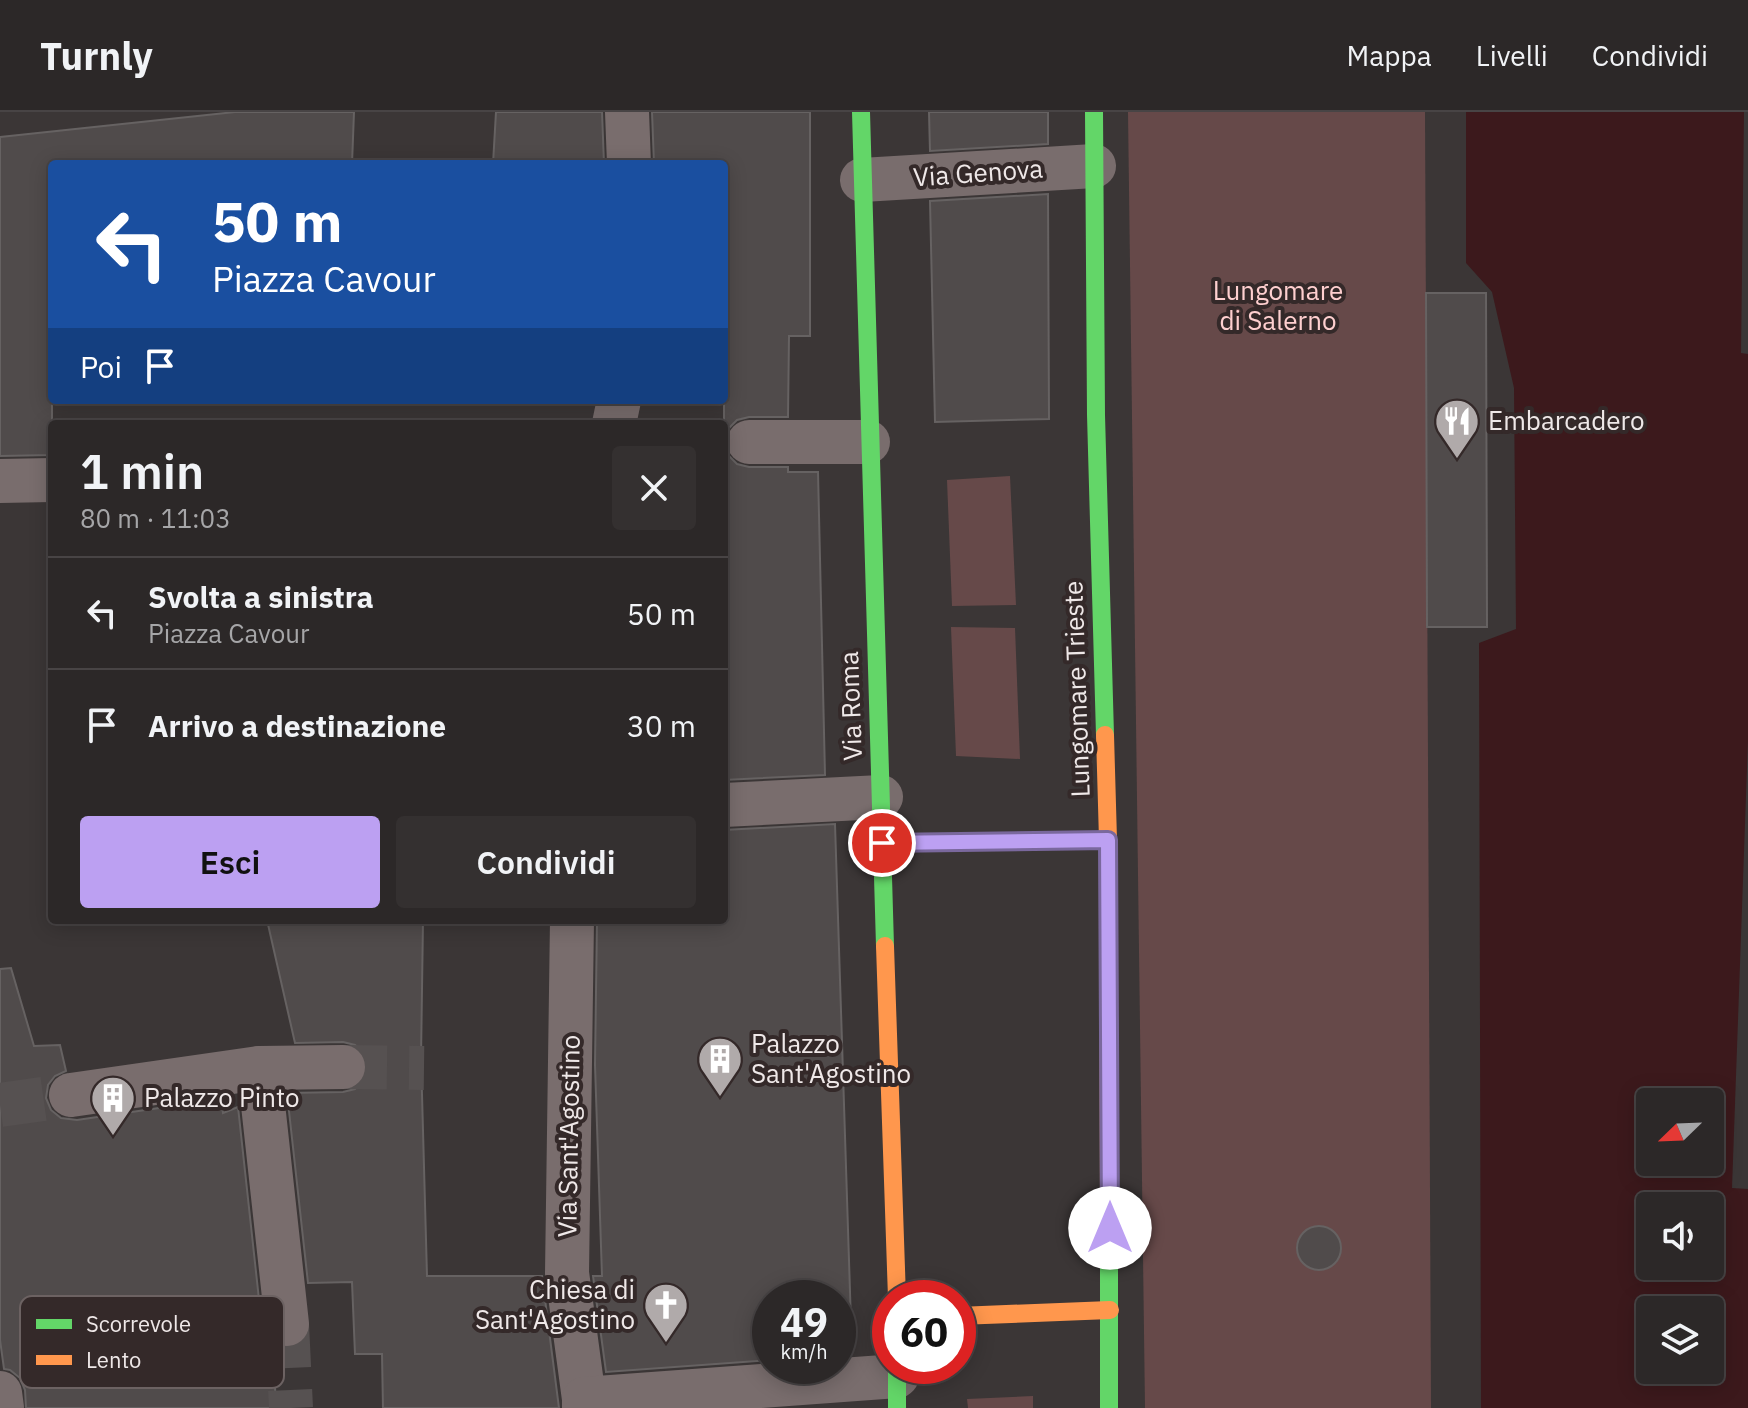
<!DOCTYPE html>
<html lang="it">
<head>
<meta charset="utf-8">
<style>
	:root { --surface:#2c2828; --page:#343030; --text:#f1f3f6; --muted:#a6a6a8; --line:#484445; --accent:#bca0f2 }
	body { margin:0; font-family:"IBM Plex Sans",sans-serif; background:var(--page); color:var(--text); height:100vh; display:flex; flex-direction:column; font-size:30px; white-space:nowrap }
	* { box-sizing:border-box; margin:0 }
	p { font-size:26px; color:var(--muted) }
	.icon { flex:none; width:44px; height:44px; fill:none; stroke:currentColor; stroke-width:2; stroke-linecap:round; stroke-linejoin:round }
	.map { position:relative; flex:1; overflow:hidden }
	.details { position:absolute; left:48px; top:308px; width:680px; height:504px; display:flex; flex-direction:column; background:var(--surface); border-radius:8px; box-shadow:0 4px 20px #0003,0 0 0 2px var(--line) }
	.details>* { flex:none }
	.top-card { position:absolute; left:48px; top:48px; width:680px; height:244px; border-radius:8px; box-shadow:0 4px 20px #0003,0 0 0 2px var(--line); background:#1a4fa0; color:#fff; overflow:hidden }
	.needle { width:52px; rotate:247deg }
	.fabs { position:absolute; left:1636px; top:976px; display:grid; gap:16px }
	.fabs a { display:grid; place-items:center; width:88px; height:88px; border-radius:8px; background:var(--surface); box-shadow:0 4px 20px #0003,0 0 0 2px var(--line); font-size:40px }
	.speed { position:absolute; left:752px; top:1168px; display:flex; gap:16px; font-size:40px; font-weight:700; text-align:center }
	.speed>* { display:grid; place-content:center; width:104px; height:104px; border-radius:50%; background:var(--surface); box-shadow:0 4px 20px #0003,0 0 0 2px var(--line); line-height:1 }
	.speed small { font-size:20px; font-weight:400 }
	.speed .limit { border:12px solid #d22; background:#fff; color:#111 }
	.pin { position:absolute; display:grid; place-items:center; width:68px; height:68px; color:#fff; margin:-34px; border:4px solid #fff; border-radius:50%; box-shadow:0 2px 8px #0007 }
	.me { position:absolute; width:88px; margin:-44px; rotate:0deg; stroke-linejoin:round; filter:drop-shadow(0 0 6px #0008) }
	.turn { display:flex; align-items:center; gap:28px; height:168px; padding:0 32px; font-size:36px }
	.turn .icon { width:104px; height:104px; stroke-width:2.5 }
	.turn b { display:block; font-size:56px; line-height:68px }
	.then { display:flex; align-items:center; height:76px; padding:0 32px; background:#0003; gap:16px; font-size:30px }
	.round { display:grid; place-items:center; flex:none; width:84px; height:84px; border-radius:8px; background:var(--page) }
	.overview { display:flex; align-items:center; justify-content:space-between; height:136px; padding:0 32px }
	h1 { font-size:48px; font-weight:600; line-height:60px }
	.cta { display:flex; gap:16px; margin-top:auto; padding:16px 32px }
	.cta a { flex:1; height:92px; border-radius:8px; background:var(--accent); color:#111; font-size:32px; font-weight:600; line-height:92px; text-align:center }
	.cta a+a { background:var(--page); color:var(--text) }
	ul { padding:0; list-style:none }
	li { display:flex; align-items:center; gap:24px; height:112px; padding:0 32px; border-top:2px solid var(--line) }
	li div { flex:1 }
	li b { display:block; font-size:30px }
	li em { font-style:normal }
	header { display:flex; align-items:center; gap:48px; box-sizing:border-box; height:112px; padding:0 40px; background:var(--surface); border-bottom:2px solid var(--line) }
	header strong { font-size:38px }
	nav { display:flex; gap:44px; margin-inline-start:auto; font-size:28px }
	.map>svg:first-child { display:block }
</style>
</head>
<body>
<header>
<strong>Turnly</strong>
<nav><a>Mappa</a><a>Livelli</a><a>Condividi</a></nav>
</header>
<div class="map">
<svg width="1748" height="1296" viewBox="0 0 1748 1296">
	<rect width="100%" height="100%" fill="#3b3636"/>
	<g fill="#664949">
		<path d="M1128,0H1425L1431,1296H1145Z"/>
		<path d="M1010,364L1016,493L952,494L947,368Z"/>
		<path d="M951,515L1015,516L1020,647L956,644Z"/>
		<path d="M1033,1284V1296H968L967,1287Z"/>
	</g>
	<path fill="#3c191c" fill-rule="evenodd" d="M1466,0H1748V1296H1481L1479,531L1516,517L1514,276L1492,180L1466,151ZM1650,990H1710V1050H1650ZM1650,1094H1710V1154H1650ZM1650,1198H1710V1258H1650Z"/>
	<g fill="#3b3636">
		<path d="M1744,0H1748V242L1741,241Z"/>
		<path d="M1748,628V1077L1732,1076Z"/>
	</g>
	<g fill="#504b4b" stroke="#666262" stroke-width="2">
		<path d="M235,0H354L352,52H52V343L0,344V25Z"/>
		<path d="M496,0H602L604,52H493Z"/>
		<path d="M652,0H810V224H789L788,305H749L737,308L727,318L724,331L728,343L737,352L749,355H788V360H818L825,663L724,668V52H654Z"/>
		<path d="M929,0H1048V32L930,39Z"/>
		<path d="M1048,82L1049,307L935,310L930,89Z"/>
		<path d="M1426,181H1486L1487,515H1427Z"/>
		<path d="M835,712L852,1242L838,1243V1186H770V1248L606,1260L593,1164H602L595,953L597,808H724V718Z"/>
		<path d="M267,808H423L421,946L427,1164H542L559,1296H383L382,1242H355L352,1170L308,1171L287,981L343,980L355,977L365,967L368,954L364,942L355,933L343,930L295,931Z"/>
		<path d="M11,856L34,934L60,933L66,959L55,964L48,973L46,986L51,998L61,1006L77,1008L221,987L223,1001L238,995L262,1215L266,1226L273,1232L276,1296H26L25,1278L20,1266L10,1258L4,1257L0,1228V857Z"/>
		<circle cx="1319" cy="1136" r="22"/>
	</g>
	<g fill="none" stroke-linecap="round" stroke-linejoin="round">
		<g stroke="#565151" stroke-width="44" stroke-dasharray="44 22" stroke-linecap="butt">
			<path d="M343,955L424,956"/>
			<path d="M0,993L71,983"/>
			<path d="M287,1212L291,1296"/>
		</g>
		<g stroke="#796d6d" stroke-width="44">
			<path d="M627,0L629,52"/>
			<path d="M862,68L1094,54"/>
			<path d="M614,312L619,288"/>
			<path d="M749,330H868"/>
			<path d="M0,369L52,368"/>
			<path d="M724,693L881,685"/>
			<path d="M572,808L567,1161L584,1287"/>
			<path d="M259,956L287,1212"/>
			<path d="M71,983L259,956L343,955"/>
			<path d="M0,1281L2,1296"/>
			<path d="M584,1296V1287L897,1264"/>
		</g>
		<g stroke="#63d668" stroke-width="18">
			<path d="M861,0L885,834"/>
			<path d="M1094,0L1096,303L1105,623"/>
			<path d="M882,731L1108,728"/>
			<path d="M1109,1091V1296"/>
			<path d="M897,1254V1296"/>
		</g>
		<g stroke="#ff974d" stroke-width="18">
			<path d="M1105,623L1108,728L1109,1091"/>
			<path d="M885,834L897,1186"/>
			<path d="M958,1204L1110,1198"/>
		</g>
	</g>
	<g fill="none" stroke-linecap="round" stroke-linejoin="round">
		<g stroke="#7a689d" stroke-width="20">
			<path id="route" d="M882,731L1108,728L1110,1116"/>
		</g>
		<use href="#route" stroke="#bca0f2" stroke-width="14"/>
	</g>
	<defs>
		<g id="restaurant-pin" transform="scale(2.3)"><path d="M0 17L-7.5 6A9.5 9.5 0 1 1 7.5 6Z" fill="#b0aaaa" stroke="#342929"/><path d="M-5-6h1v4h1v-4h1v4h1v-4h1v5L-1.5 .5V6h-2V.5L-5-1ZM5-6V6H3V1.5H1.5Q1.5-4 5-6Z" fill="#fff"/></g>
		<g id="building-pin" transform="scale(2.3)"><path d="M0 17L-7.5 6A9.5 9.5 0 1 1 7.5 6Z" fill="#b0aaaa" stroke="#342929"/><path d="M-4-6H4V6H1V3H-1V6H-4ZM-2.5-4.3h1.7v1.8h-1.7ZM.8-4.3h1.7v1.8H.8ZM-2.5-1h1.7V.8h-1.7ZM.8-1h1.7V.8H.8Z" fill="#fff"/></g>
		<g id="church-pin" transform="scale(2.3)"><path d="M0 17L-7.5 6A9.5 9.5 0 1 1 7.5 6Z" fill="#b0aaaa" stroke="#342929"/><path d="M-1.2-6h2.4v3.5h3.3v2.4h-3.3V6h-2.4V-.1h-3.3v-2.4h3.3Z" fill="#fff"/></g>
	</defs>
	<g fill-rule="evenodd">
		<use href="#restaurant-pin" x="1457" y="309"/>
		<use href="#building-pin" x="720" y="947"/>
		<use href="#building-pin" x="113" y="986"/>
		<use href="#church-pin" x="666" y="1193"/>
	</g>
	<g text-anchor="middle" stroke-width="8" stroke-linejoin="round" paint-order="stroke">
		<g font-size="26" fill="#efe8e8" stroke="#342929">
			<text transform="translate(978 61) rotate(-4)" y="9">Via Genova</text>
			<text transform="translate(1077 577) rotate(-92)" y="9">Lungomare Trieste</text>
			<text transform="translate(851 594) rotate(-92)" y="9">Via Roma</text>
			<text transform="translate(569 1024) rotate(-89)" y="9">Via Sant'Agostino</text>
		</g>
		<g font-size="26" fill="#fecfcf" stroke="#342929">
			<text x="1278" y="188">Lungomare<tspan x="1278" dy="30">di Salerno</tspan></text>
		</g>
		<g font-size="26" fill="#efe8e8" stroke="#342929" text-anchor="start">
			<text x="1488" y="318">Embarcadero</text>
			<text x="751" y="941">Palazzo<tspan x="751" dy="30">Sant'Agostino</tspan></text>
			<text x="144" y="995">Palazzo Pinto</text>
			<text x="635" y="1187" text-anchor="end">Chiesa di<tspan x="635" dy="30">Sant'Agostino</tspan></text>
		</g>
	</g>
	<rect x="20" y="1184" width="264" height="92" rx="12" fill="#342929" stroke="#6c6262" stroke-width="2"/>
	<rect x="36" y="1207" width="36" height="10" fill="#63d668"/>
	<rect x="36" y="1243" width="36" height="10" fill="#ff974d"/>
	<g font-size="22" fill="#efe8e8">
		<text x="86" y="1220">Scorrevole</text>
		<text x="86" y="1256">Lento</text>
	</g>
</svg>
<div class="fabs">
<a><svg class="needle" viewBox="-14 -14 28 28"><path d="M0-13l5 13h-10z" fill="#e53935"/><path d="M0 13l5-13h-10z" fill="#a6a6a8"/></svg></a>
<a><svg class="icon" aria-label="sound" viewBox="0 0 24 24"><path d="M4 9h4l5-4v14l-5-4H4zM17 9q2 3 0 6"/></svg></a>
<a><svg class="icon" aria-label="layers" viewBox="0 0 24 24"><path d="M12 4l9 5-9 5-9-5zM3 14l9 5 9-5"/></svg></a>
</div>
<div class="speed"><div>49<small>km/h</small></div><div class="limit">60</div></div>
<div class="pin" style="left:882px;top:731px;background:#d93025"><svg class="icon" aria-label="arrive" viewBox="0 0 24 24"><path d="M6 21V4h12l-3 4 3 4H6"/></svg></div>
<svg class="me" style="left:1110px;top:1116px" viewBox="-20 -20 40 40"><circle r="19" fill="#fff"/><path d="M0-13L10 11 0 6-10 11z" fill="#bca0f2"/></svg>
<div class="top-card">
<div class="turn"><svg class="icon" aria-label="left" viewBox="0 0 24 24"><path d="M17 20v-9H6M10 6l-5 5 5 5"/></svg><div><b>50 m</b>Piazza Cavour</div></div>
<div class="then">Poi<svg class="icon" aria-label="arrive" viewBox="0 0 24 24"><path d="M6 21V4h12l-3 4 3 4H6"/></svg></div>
</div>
<section class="details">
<div class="overview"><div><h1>1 min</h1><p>80 m · 11:03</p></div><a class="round"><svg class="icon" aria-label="close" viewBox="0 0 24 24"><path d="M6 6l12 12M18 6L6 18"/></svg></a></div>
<ul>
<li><svg class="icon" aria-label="left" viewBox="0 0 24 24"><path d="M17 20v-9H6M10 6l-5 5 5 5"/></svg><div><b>Svolta a sinistra</b><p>Piazza Cavour</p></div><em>50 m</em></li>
<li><svg class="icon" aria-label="arrive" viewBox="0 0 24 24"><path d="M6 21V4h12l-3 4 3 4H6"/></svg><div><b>Arrivo a destinazione</b></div><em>30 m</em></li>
</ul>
<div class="cta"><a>Esci</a><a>Condividi</a></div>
</section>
</div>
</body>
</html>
